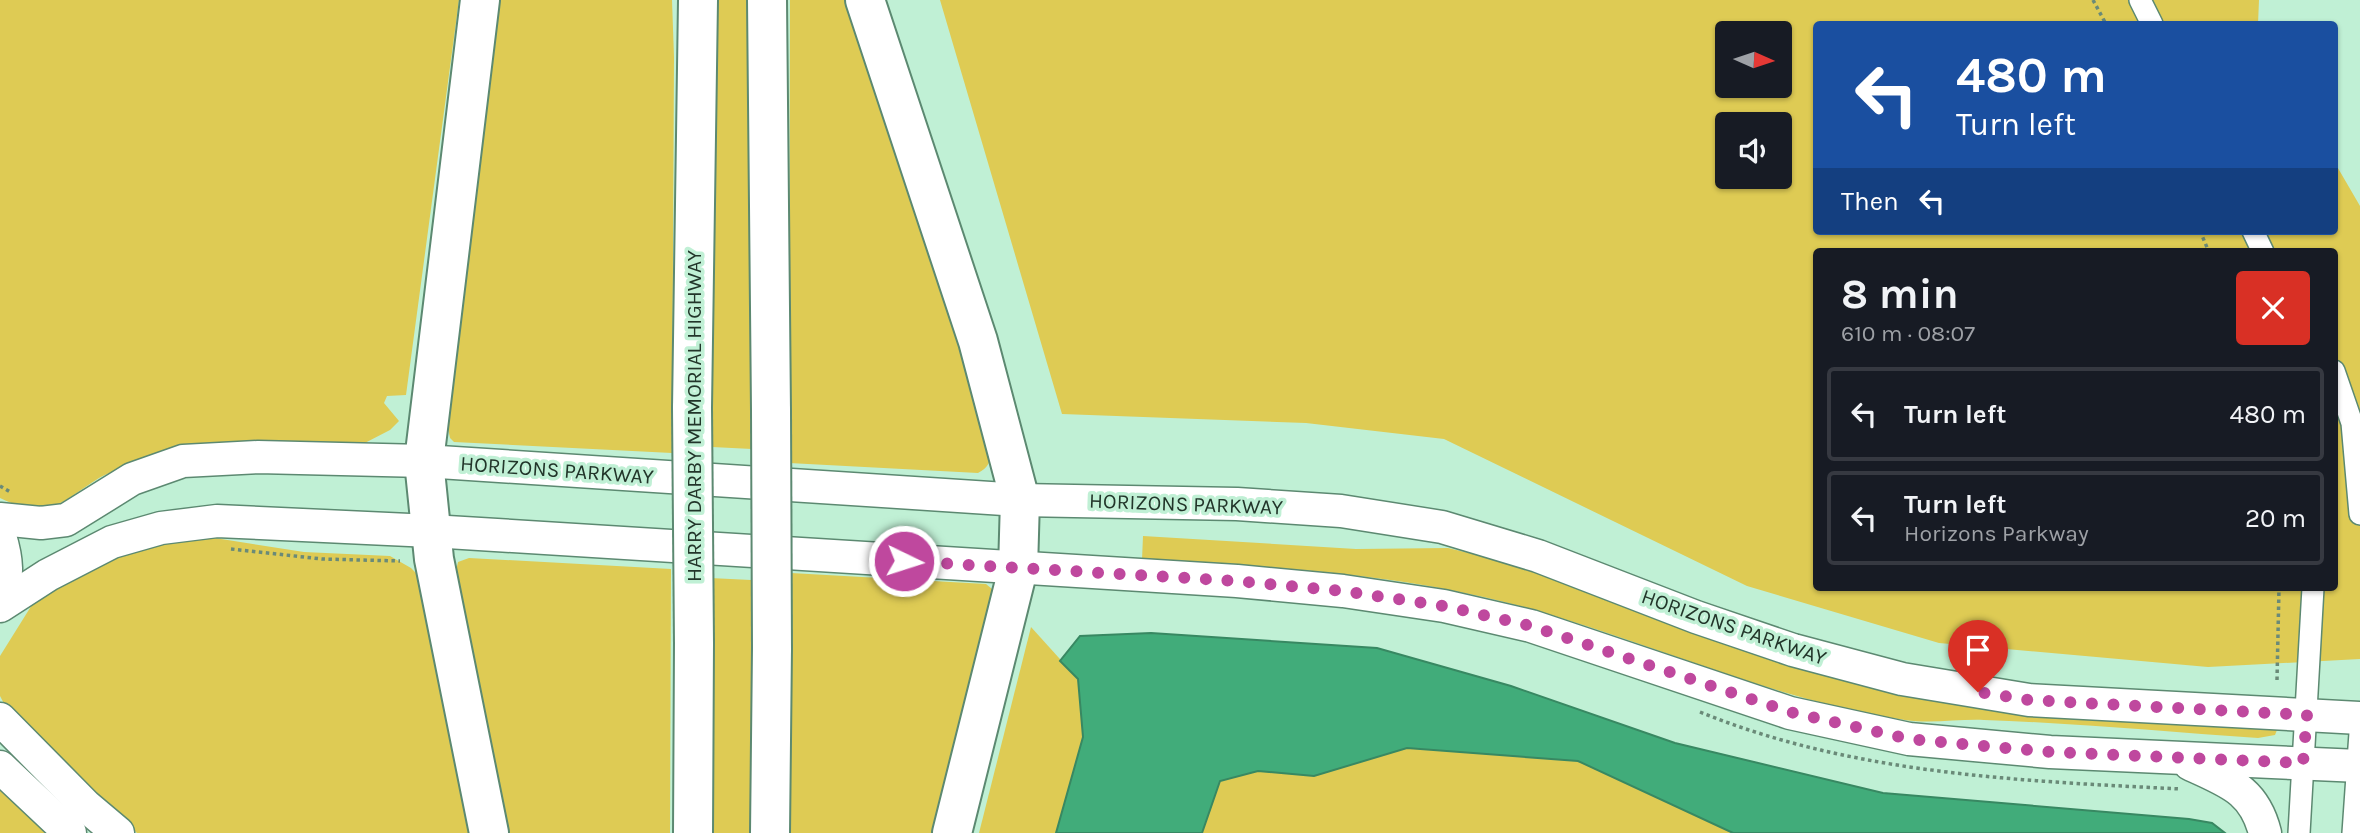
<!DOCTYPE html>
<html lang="en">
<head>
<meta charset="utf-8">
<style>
	:root { --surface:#171b24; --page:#242831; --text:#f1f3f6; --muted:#9ea1a6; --line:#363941 }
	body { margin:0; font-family:Karla,sans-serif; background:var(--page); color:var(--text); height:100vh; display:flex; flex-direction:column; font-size:26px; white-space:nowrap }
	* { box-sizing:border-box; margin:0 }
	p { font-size:23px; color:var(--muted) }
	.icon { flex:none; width:38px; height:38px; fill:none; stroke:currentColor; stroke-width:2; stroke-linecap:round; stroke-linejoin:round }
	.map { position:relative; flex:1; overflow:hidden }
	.side { position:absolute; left:1813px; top:248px; width:525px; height:343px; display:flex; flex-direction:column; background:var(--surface); border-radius:7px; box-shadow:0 2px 5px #0004 }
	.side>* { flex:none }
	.top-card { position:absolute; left:1813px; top:21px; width:525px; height:214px; border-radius:7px; box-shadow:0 2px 5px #0004; background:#1a4fa0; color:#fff; overflow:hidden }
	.needle { width:46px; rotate:93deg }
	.buttons { position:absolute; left:1715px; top:21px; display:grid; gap:14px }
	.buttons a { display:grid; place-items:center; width:77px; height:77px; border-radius:7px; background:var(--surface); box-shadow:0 2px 5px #0004; font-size:35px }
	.pin { position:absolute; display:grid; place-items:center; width:60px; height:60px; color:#fff; margin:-72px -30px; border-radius:50% 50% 50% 0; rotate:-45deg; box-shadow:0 0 7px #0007 }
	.pin .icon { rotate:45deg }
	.me { position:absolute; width:77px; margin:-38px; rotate:94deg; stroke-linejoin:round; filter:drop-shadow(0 0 5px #0008) }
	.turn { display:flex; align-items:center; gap:24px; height:147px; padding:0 28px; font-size:32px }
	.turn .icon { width:91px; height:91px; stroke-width:2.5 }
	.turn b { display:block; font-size:49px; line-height:60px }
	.then { display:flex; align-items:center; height:66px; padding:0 28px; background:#0003; gap:14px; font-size:26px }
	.round { display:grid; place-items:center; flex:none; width:74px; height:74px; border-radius:7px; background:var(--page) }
	.headline { display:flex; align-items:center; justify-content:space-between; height:119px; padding:0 28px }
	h1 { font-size:42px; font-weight:700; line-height:52px }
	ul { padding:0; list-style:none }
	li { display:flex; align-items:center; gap:21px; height:94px; margin:0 14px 10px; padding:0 14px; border:4px solid var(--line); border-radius:7px }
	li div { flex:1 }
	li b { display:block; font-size:26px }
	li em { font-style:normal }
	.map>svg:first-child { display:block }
</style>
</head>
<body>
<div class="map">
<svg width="2360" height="833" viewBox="0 0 2360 833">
	<rect width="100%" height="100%" fill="#c0f0d5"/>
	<g fill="#decb54" fill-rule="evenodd">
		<path d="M0,0H459L406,395L387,396L384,403L399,421L390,430L359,446L127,466C117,470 105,474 96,480C57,505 48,521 0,498Z"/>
		<path d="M498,0H672L674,57L672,453L454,442L450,438L447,423Z"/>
		<path d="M709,0H751L752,449L712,447Z"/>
		<path d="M790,0H848L985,424C989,443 999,463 978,473L789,463Z"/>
		<path d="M940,0H2259L2258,24H1816V231H2334L2335,163L2360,206V659L2208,667L1939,643L1747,586L1444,439L1306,423L1062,414ZM1727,33H1780V86H1727ZM1727,124H1780V177H1727ZM1816,252H2334V588H1816Z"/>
		<path d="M196,535L304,552L390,556L411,568L422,579L468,833H137L9,713L0,696V656L35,600L96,562Z"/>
		<path d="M1143,536L1356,549L1448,548L1535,569L1749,645L2273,725L2277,730L2275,735L2258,738C2167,732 2076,723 1984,720C1958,719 1931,724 1905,720C1770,700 1647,640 1516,605C1389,572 1272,567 1142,560Z"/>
		<path d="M469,558L671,569L670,833H505L455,575L458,562Z"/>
		<path d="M791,573L986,584L992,589V598L934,833H790Z"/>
		<path d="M710,578L751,580V833H709Z"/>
		<path d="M1031,627L1078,679L1083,737L1056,833H979Z"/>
		<path d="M1407,748L1578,761L1733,833H1202L1220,781L1258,771L1314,776Z"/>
		<path d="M0,783L41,828L47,833H0Z"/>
	</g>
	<path fill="#41ac7a" stroke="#388862" stroke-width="2" d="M1151,633L1377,648L1511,686L1675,743L1883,793L2189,819L2212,823L2225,833H1733L1578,761L1407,748L1314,776L1258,771L1220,781L1202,833H1056L1083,737L1078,679L1060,661L1080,636Z"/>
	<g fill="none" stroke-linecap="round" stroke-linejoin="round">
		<g stroke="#5c8971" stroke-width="24">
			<g id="street">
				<path d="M2140,0L2152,24"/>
				<path d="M2253,231L2263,252"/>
				<path d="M2334,371L2352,423L2360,514"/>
				<path d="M2299,833L2313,588"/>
				<path d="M2353,833L2360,733"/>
			</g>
		</g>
		<g stroke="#5c8971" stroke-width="35">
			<g id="secondary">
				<path d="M0,519L41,523L66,520L132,479L183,461L258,457L424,461L1020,500L1237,504L1341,511L1442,527L1538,556L1696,617L1793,650L1902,679L2029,700L2360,718"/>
				<path d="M0,536C7,559 9,577 0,599"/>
				<path d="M0,606L48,575L112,542L161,528L217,521L431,531L1237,581L1343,591L1444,606L1531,626L1790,713L1909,739L2050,752L2360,766"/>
				<path d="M0,719L86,806L118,833"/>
				<path d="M2190,764C2228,782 2254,789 2265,833"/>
				<path d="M0,767L70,833"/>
			</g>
		</g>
		<g stroke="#5c8971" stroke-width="42">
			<g id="highway">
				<path d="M480,0L424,461L434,559L489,833"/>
				<path d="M767,0L771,411"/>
				<path d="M865,0L978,341L1020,500L1018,569L952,833"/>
				<path d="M692,408L698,0"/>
				<path d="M693,833L694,643"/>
				<path d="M770,833L772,648"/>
			</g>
		</g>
		<g stroke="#6a8a78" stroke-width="3.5" stroke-dasharray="3.5 3.5" stroke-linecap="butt">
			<path d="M2093,0L2106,24"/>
			<path d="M2200,231L2209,252"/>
			<path d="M0,486L12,493"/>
			<path d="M231,549L322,559L400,561"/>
			<path d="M2277,680L2279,588"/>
			<path d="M1700,712C1852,774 2019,781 2181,789"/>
		</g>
		<use href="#street" stroke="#fff" stroke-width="21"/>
		<use href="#secondary" stroke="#fff" stroke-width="32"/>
		<use href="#highway" stroke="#fff" stroke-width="38"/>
		<g stroke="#5c8971" stroke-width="42" stroke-linecap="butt">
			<g id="highway-bridge">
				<path d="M692,408L694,643"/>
				<path d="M771,411L772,648"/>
			</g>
		</g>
		<use href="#highway-bridge" stroke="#fff" stroke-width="38"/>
	</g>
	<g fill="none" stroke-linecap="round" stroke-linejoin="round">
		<path stroke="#bf489e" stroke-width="12" stroke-dasharray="0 21.6" d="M904,561L1237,581L1343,591L1444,606L1531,626L1790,712L1909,739L2050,752L2303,763L2307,715L2029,700L1978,692"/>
	</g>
	<g text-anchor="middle" stroke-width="7" stroke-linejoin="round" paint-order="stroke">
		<g font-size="21" fill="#22352a" stroke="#c0f0d5">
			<text transform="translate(694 416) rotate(-90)" y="7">HARRY DARBY MEMORIAL HIGHWAY</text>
			<text transform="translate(557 470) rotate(4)" y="7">HORIZONS PARKWAY</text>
			<text transform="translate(1186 504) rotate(2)" y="7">HORIZONS PARKWAY</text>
			<text transform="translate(1734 627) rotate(19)" y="7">HORIZONS PARKWAY</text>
		</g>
	</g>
</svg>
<div class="buttons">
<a><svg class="needle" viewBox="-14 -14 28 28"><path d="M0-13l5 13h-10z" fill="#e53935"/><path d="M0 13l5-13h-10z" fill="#9ea1a6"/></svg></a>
<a><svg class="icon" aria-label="sound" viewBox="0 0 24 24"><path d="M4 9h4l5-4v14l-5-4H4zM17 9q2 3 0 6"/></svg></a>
</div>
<div class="pin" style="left:1978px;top:692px;background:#d93025"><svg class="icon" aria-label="arrive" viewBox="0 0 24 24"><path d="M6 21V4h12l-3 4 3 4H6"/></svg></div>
<svg class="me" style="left:904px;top:561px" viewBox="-20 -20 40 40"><circle r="17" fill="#bf489e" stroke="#fff" stroke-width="3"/><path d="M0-11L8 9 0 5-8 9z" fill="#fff"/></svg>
<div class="top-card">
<div class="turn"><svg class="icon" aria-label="left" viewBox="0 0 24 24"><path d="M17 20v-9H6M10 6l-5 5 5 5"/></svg><div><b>480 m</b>Turn left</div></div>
<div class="then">Then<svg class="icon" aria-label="left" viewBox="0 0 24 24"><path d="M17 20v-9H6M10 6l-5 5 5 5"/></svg></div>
</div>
<section class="side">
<div class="headline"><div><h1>8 min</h1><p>610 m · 08:07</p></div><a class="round" style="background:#d93025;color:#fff"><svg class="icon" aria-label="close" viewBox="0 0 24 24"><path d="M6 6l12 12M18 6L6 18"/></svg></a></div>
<ul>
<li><svg class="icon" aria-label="left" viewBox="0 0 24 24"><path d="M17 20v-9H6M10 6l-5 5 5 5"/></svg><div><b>Turn left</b></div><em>480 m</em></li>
<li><svg class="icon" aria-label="left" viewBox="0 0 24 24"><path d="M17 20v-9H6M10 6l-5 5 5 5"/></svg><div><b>Turn left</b><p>Horizons Parkway</p></div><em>20 m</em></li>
</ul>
</section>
</div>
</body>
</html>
